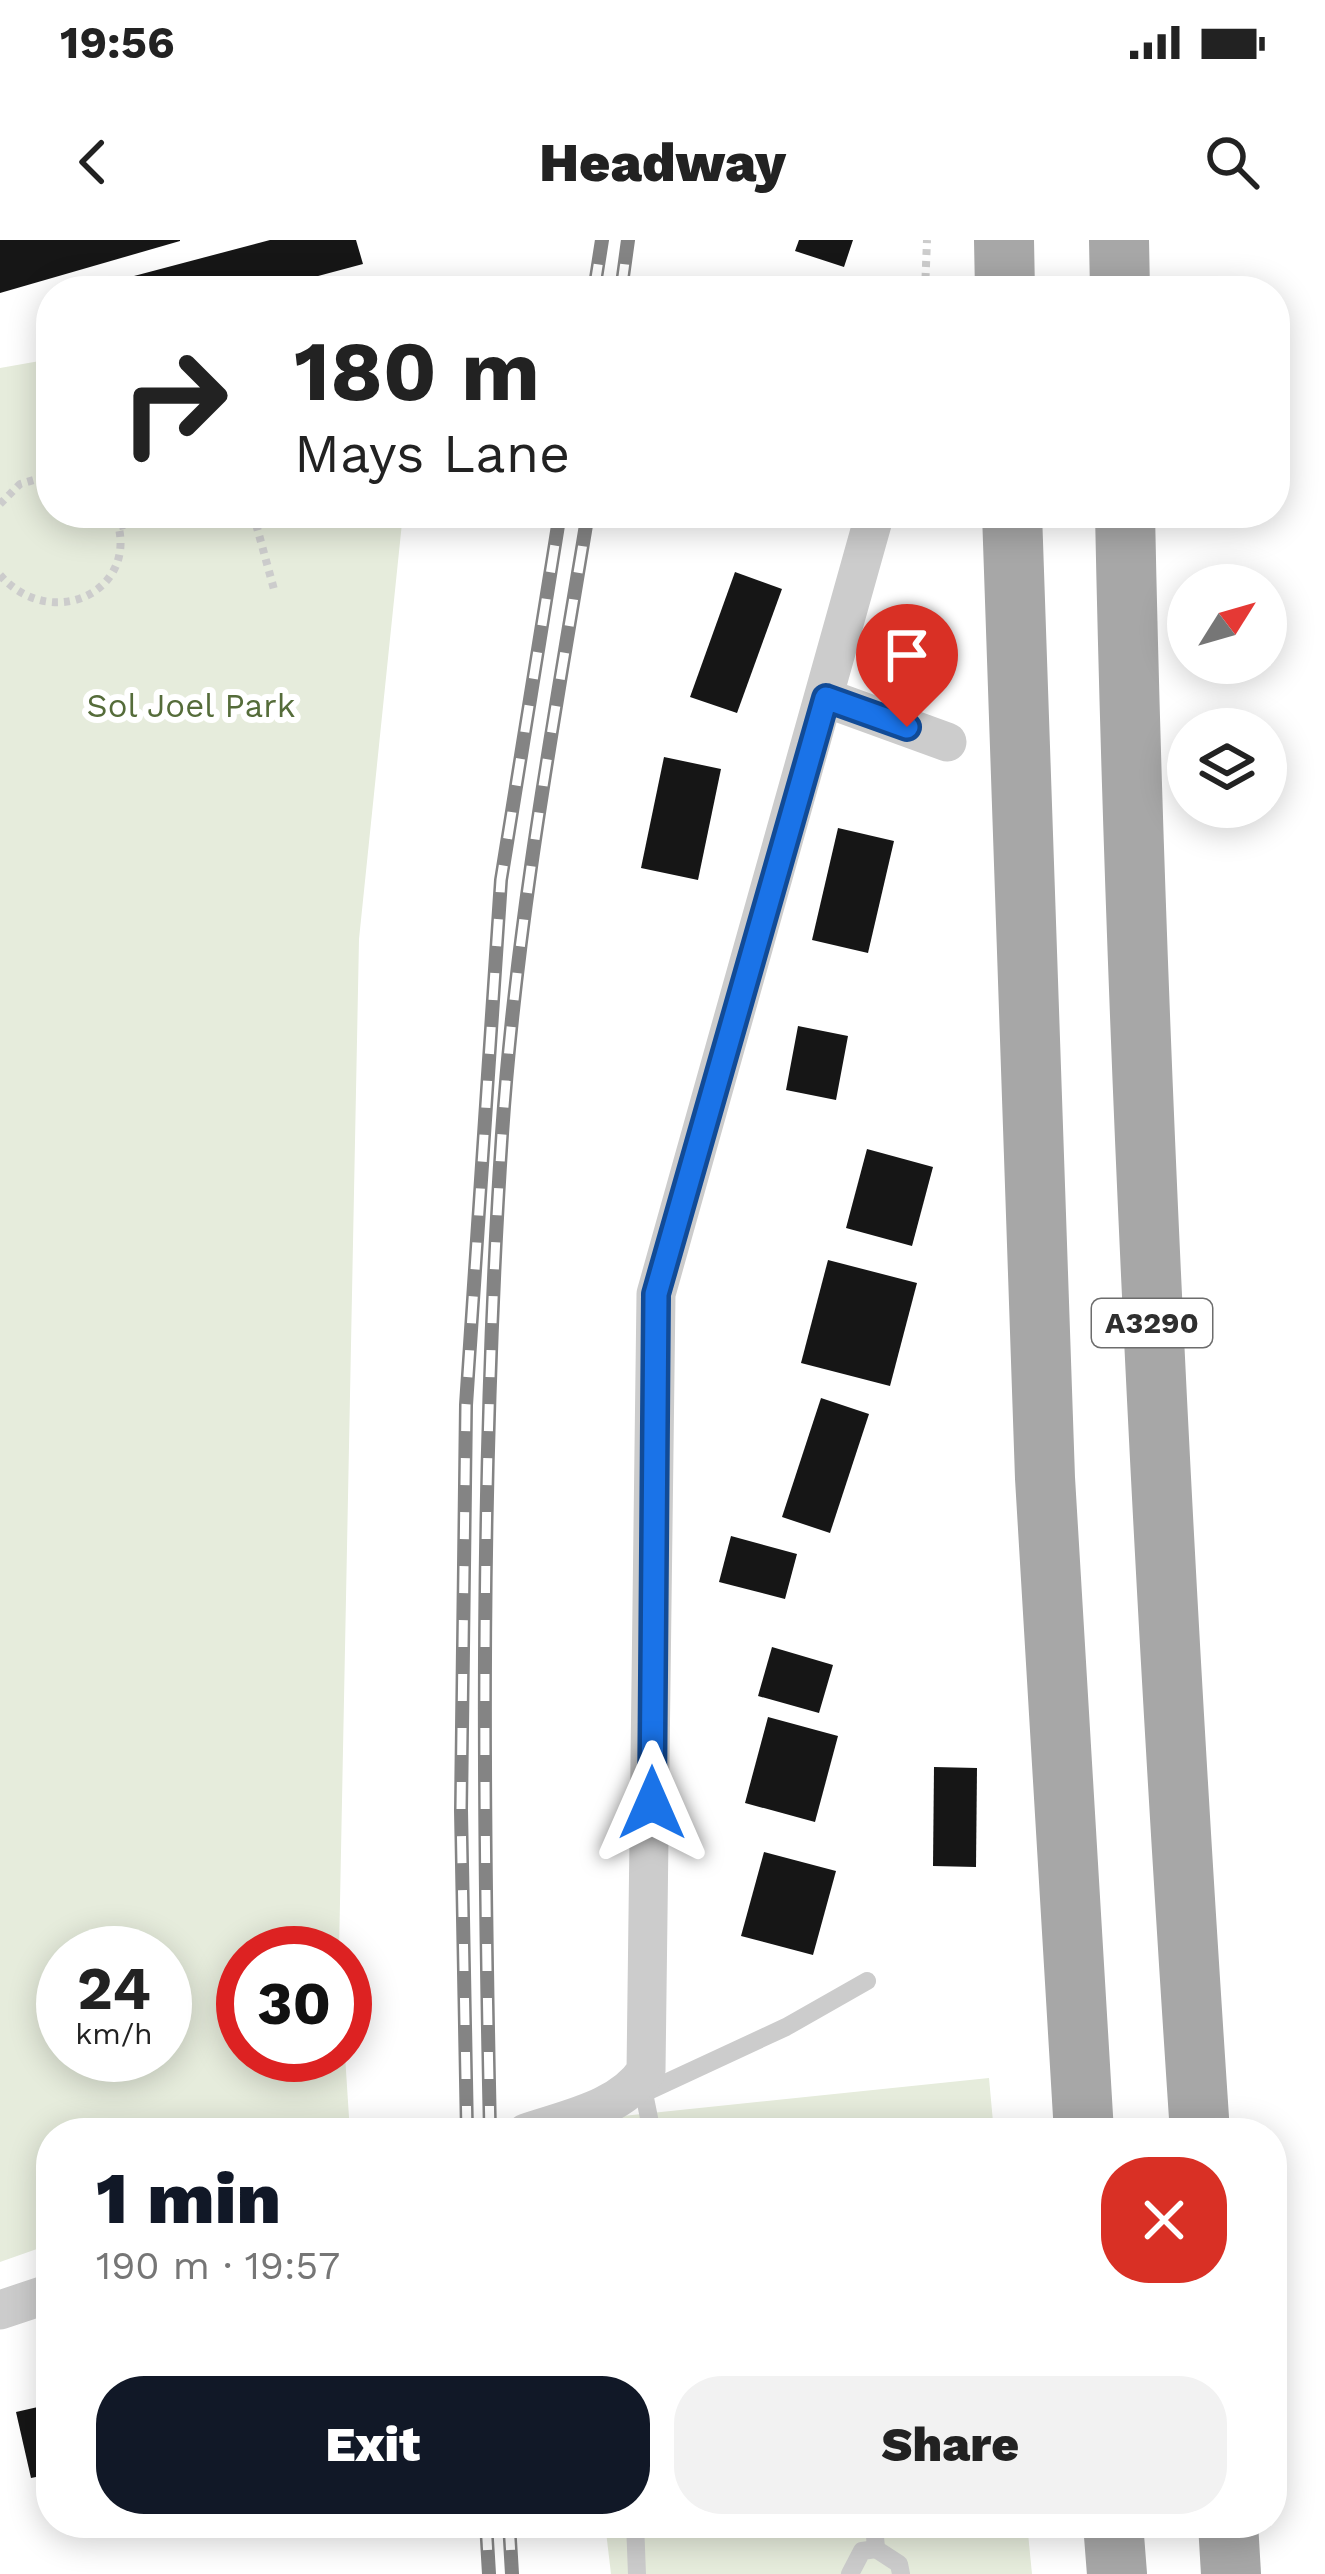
<!DOCTYPE html>
<html lang="en">
<head>
<meta charset="utf-8">
<style>
	:root { --surface:#fff; --page:#f2f2f2; --text:#222; --muted:#767676; --accent:#111827 }
	body { margin:0; font-family:"Work Sans",sans-serif; background:var(--page); color:var(--text); height:100vh; display:flex; flex-direction:column; font-size:45px; white-space:nowrap }
	* { box-sizing:border-box; margin:0 }
	p { font-size:39px; color:var(--muted) }
	.icon { flex:none; width:66px; height:66px; fill:none; stroke:currentColor; stroke-width:2; stroke-linecap:round; stroke-linejoin:round }
	.map { position:relative; flex:1; overflow:hidden }
	.details { position:absolute; left:36px; top:1878px; width:1251px; height:420px; display:flex; flex-direction:column; background:var(--surface); border-radius:48px; box-shadow:0 6px 30px #0003 }
	.details>* { flex:none }
	.banner { position:absolute; left:36px; top:36px; width:1254px; height:252px; border-radius:48px; box-shadow:0 6px 30px #0003; background:#fff; color:var(--text); overflow:hidden }
	.needle { width:78px; rotate:53deg }
	.tools { position:absolute; left:1167px; top:324px; display:grid; gap:24px }
	.tools a { display:grid; place-items:center; width:120px; height:120px; border-radius:50%; background:var(--surface); box-shadow:0 6px 30px #0003; font-size:60px }
	.speed { position:absolute; left:36px; top:1686px; display:flex; gap:24px; font-size:60px; font-weight:700; text-align:center }
	.speed>* { display:grid; place-content:center; width:156px; height:156px; border-radius:50%; background:var(--surface); box-shadow:0 6px 30px #0003; line-height:1 }
	.speed small { font-size:30px; font-weight:400 }
	.speed .limit { border:18px solid #d22; background:#fff; color:#111 }
	.pin { position:absolute; display:grid; place-items:center; width:102px; height:102px; color:#fff; margin:-123px -51px; border-radius:50% 50% 50% 0; rotate:-45deg; box-shadow:0 0 12px #0007 }
	.pin .icon { rotate:45deg }
	.me { position:absolute; width:132px; margin:-66px; rotate:0deg; stroke-linejoin:round; filter:drop-shadow(0 0 9px #0008) }
	.turn { display:flex; align-items:center; gap:42px; height:252px; padding:0 60px; font-size:54px }
	.turn .icon { width:156px; height:156px; stroke-width:2.5 }
	.turn b { display:block; font-size:84px; line-height:102px }
	.round { display:grid; place-items:center; flex:none; width:126px; height:126px; border-radius:48px; background:var(--page) }
	.overview { display:flex; align-items:center; justify-content:space-between; height:204px; padding:0 60px }
	h1 { font-size:72px; font-weight:800; line-height:90px; color:var(--accent) }
	.action { display:flex; gap:24px; margin-top:auto; padding:24px 60px }
	.action a { flex:1; height:138px; border-radius:48px; background:var(--accent); color:#fff; font-size:48px; font-weight:800; line-height:138px; text-align:center }
	.action a+a { background:var(--page); color:var(--text) }
	.status { display:flex; justify-content:space-between; align-items:center; height:84px; padding:0 60px; background:var(--surface); direction:ltr }
	.status svg { height:33px; fill:currentColor }
	header { display:flex; justify-content:space-between; align-items:center; height:156px; padding:0 60px; background:var(--surface); font-size:54px; font-weight:800 }
	.map>svg:first-child { display:block }
</style>
</head>
<body>
<div class="status"><b>19:56</b><svg viewBox="0 0 49 12"><path d="M0 12V9h3v3zM5 12V6h3v6zM10 12V3h3v9zM15 12V0h3v12zM26 1h20v11H26zM47 4h2v5h-2z"/></svg></div>
<header><svg class="icon" aria-label="back" viewBox="0 0 24 24"><path d="M15 5l-7 7 7 7"/></svg>Headway<svg class="icon" aria-label="search" viewBox="0 0 24 24"><circle cx="10" cy="10" r="6"/><path d="M15 15l6 6"/></svg></header>
<div class="map">
<svg width="1325" height="2334" viewBox="0 0 1325 2334">
	<rect width="100%" height="100%" fill="#fff"/>
	<g fill="#e6ecdc" fill-rule="evenodd">
		<path d="M51,119V273H403L359,699L339,1713H243V1815H345L350,1893H51V2004L0,2022V128ZM63,1713H165V1815H63Z"/>
		<path d="M989,1838L994,1893H564L594,1879Z"/>
		<path d="M605,2283H1027L1032,2334H611Z"/>
	</g>
	<g fill="#161616">
		<path d="M0,0H180V1L0,53Z"/>
		<path d="M270,0H356L363,24L262,51H138L134,36Z"/>
		<path d="M799,0H853L844,27L795,11Z"/>
		<path d="M735,332L782,349L737,473L690,457Z"/>
		<path d="M664,517L721,529L698,640L641,628Z"/>
		<path d="M838,588L894,601L868,713L812,700Z"/>
		<path d="M798,786L848,796L836,860L786,850Z"/>
		<path d="M867,909L933,927L912,1006L846,988Z"/>
		<path d="M828,1020L917,1043L890,1146L801,1123Z"/>
		<path d="M821,1158L869,1174L830,1293L782,1277Z"/>
		<path d="M731,1296L797,1314L785,1359L719,1342Z"/>
		<path d="M772,1407L833,1425L819,1473L758,1456Z"/>
		<path d="M768,1477L838,1496L815,1582L745,1563Z"/>
		<path d="M934,1527L977,1528L976,1627L933,1626Z"/>
		<path d="M764,1612L836,1631L813,1715L741,1696Z"/>
		<path d="M51,2164V2234L31,2238L16,2172Z"/>
	</g>
	<g fill="none" stroke-linecap="round" stroke-linejoin="round">
		<g stroke="#ccc" stroke-width="8" stroke-dasharray="6 6" stroke-linecap="butt">
			<path d="M925,51L927,0"/>
			<path d="M0,264L20,244L51,235"/>
			<path d="M253,273L275,353"/>
			<path d="M119,286L181,273"/>
			<path d="M0,335C53,395 146,348 114,273"/>
		</g>
		<g stroke="#ccc" stroke-width="18">
			<path d="M635,1847L644,1853L652,1893"/>
			<path d="M644,1853L786,1787L867,1741"/>
			<path d="M635,2283L637,2334"/>
			<path d="M874,2283L876,2309"/>
			<path d="M876,2309L899,2324L901,2334"/>
			<path d="M850,2334L862,2311L876,2309"/>
		</g>
		<g stroke="#ccc" stroke-width="39">
			<path d="M826,458L947,502"/>
			<path d="M526,1893C567,1879 621,1869 646,1831L656,1054L875,273"/>
			<path d="M0,2070L51,2053"/>
		</g>
		<g stroke="#a7a7a7" stroke-width="60">
			<path d="M1004,0L1005,51"/>
			<path d="M1119,0L1120,51"/>
			<path d="M1012,273L1045,1238L1084,1893"/>
			<path d="M1125,273C1136,814 1164,1353 1200,1893"/>
			<path d="M1113,2283L1117,2334"/>
			<path d="M1228,2283L1231,2334"/>
		</g>
		<g stroke="#848484" stroke-width="14">
			<g id="rail">
				<path d="M594,51L602,0"/>
				<path d="M621,51L628,0"/>
				<path d="M467,1893L461,1570L466,1165L501,640L560,273"/>
				<path d="M490,1893C483,1560 480,1226 502,894C516,685 554,479 588,273"/>
				<path d="M486,2283L489,2334"/>
				<path d="M509,2283L512,2334"/>
			</g>
		</g>
		<use href="#rail" stroke="#fff" stroke-width="9" stroke-dasharray="27" stroke-linecap="butt"/>
	</g>
	<g fill="none" stroke-linecap="round" stroke-linejoin="round">
		<g stroke="#114b97" stroke-width="30">
			<path id="route" d="M652,1563L656,1054L826,458L907,487"/>
		</g>
		<use href="#route" stroke="#1a73e8" stroke-width="21"/>
	</g>
	<g text-anchor="middle" stroke-width="12" stroke-linejoin="round" paint-order="stroke">
		<rect fill="#fff" stroke="#6d6d6d" stroke-width="3" x="1092" y="1059" width="120" height="48" rx="9"/>
		<g font-size="30" font-weight="bold" fill="#2f2f2f">
			<text x="1152" y="1093">A3290</text>
		</g>
		<g font-size="33" fill="#556c3a" stroke="#fff">
			<text x="191" y="477">Sol Joel Park</text>
		</g>
	</g>
</svg>
<div class="tools">
<a><svg class="needle" viewBox="-14 -14 28 28"><path d="M0-13l5 13h-10z" fill="#e53935"/><path d="M0 13l5-13h-10z" fill="#767676"/></svg></a>
<a><svg class="icon" aria-label="layers" viewBox="0 0 24 24"><path d="M12 4l9 5-9 5-9-5zM3 14l9 5 9-5"/></svg></a>
</div>
<div class="speed"><div>24<small>km/h</small></div><div class="limit">30</div></div>
<div class="pin" style="left:907px;top:487px;background:#d93025"><svg class="icon" aria-label="arrive" viewBox="0 0 24 24"><path d="M6 21V4h12l-3 4 3 4H6"/></svg></div>
<svg class="me" style="left:652px;top:1563px" viewBox="-20 -20 40 40"><path d="M0-17L14 15 0 8-14 15z" fill="#1a73e8" stroke="#fff" stroke-width="4"/></svg>
<div class="banner">
<div class="turn"><svg class="icon" aria-label="right" viewBox="0 0 24 24"><path d="M7 20v-9h11M14 6l5 5-5 5"/></svg><div><b>180 m</b>Mays Lane</div></div>
</div>
<section class="details">
<div class="overview"><div><h1>1 min</h1><p>190 m · 19:57</p></div><a class="round" style="background:#d93025;color:#fff"><svg class="icon" aria-label="close" viewBox="0 0 24 24"><path d="M6 6l12 12M18 6L6 18"/></svg></a></div>
<div class="action"><a>Exit</a><a>Share</a></div>
</section>
</div>
</body>
</html>
